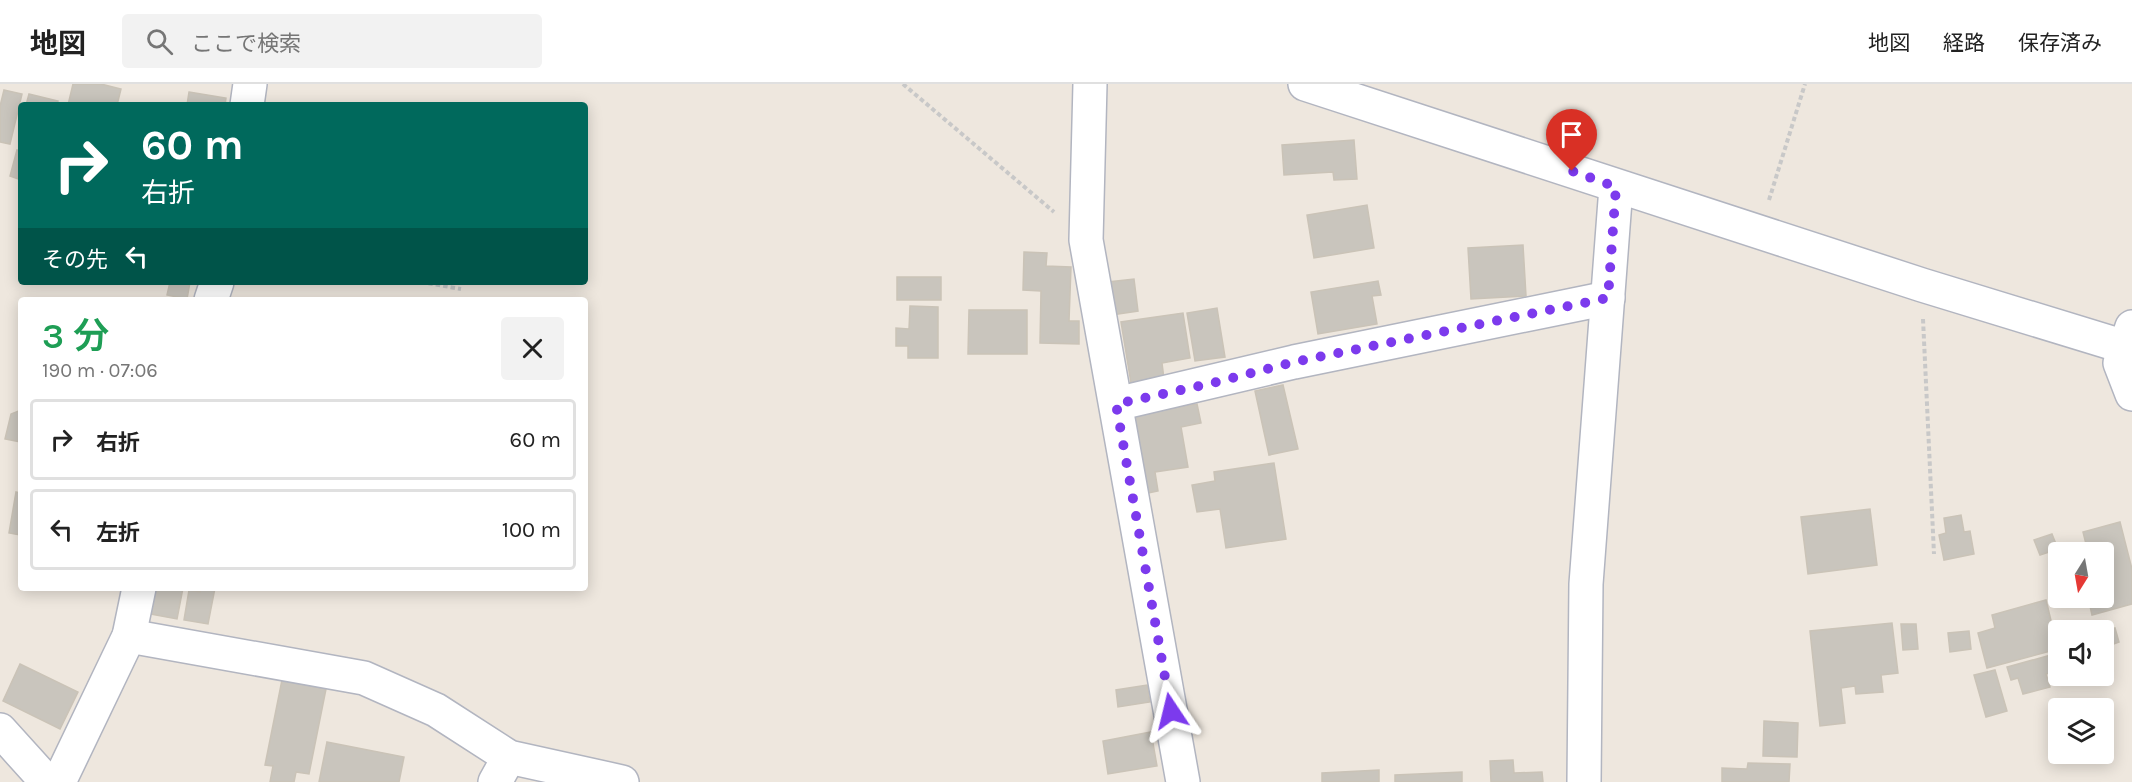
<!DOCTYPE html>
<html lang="ja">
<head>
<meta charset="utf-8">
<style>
	:root { --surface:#fff; --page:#f2f2f2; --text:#222; --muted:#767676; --line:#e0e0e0 }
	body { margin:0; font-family:Karla,"Noto Sans JP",sans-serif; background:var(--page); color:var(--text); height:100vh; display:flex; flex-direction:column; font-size:22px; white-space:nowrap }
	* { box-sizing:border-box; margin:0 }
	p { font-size:20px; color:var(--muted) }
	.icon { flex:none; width:33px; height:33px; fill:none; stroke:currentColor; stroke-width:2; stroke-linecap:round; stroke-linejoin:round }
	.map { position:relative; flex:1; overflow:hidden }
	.panel { position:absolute; left:18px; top:213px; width:570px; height:294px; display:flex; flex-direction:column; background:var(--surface); border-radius:6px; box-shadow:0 3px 15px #0003 }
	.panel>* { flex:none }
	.hud { position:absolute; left:18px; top:18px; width:570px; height:183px; border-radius:6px; box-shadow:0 3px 15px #0003; background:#00695c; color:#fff; overflow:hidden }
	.needle { width:39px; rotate:191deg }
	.fabs { position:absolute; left:2048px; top:458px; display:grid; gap:12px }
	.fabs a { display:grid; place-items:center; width:66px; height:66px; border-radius:6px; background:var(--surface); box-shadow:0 3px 15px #0003; font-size:30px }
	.pin { position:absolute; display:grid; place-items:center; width:51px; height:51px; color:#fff; margin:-62px -26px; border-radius:50% 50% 50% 0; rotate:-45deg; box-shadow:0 0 6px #0007 }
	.pin .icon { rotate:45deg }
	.me { position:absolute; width:66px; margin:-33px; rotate:350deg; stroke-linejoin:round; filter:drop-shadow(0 0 4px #0008) }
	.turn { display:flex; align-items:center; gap:21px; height:126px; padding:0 24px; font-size:27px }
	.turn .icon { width:78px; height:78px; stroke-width:2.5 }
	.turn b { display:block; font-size:42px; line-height:51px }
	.then { display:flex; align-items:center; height:57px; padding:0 24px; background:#0003; gap:12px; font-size:22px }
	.round { display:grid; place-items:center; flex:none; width:63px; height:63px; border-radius:6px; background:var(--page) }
	.headline { display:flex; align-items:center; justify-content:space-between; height:102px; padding:0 24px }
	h1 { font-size:36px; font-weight:600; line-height:45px; color:#1e9e55 }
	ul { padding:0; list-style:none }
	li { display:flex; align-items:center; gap:18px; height:81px; margin:0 12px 9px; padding:0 12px; border:3px solid var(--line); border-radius:6px }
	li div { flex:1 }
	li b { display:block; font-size:22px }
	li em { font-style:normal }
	header { display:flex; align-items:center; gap:36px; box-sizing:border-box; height:84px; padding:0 30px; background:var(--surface); border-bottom:2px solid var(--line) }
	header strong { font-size:28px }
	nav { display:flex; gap:33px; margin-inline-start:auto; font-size:21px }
	.search { width:420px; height:54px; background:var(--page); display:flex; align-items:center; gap:15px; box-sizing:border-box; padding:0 21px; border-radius:6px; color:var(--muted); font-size:22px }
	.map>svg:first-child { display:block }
</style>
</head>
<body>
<header>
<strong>地図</strong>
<div class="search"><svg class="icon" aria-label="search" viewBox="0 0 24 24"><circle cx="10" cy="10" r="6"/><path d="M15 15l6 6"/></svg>ここで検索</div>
<nav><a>地図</a><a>経路</a><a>保存済み</a></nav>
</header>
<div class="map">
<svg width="2132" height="698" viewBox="0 0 2132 698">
	<rect width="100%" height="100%" fill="#eee7de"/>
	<g fill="#c9c5bd" stroke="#cac3b7" stroke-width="1.5">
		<path d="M73,0H101L121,5L117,21H68Z"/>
		<path d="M4,6L22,10L10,60L0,58V22Z"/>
		<path d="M189,8L226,14L225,21H187Z"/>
		<path d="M29,10L58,17L57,21H26Z"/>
		<path d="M1354,56L1357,95L1334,96L1333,88L1284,91L1282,61Z"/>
		<path d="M17,66L21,67V96L10,92Z"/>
		<path d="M1367,121L1374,164L1314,174L1307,131Z"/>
		<path d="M1523,161L1526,212L1471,215L1468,164Z"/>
		<path d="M1024,168L1047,169L1046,182L1071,183L1069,237H1079V260L1040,259L1041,207L1023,206Z"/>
		<rect x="897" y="193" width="44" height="23"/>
		<path d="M1134,195L1138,227L1112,231L1108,198Z"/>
		<path d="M1378,197L1381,211L1372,212L1377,240L1318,250L1311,208Z"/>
		<path d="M170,198H190L187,215L167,211Z"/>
		<path d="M910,222L938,223V274H908V262H896V244L909,245Z"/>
		<path d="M1217,224L1225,273L1195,277L1187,229Z"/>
		<path d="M969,226H1027V270H968Z"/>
		<path d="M1183,229L1190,274L1162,279L1164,295L1131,299L1121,238Z"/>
		<path d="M1283,301L1298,365L1269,371L1255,307Z"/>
		<path d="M1197,320L1201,339L1181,343L1188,383L1155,388L1158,407L1143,410L1129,331Z"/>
		<path d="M21,326V358L5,355L11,330Z"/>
		<path d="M1274,379L1286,455L1226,464L1220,425L1197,428L1192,401L1215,397L1214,388Z"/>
		<path d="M16,408L21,409V451L9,449Z"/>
		<path d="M1870,425L1877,481L1808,490L1801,433Z"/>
		<path d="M1961,431L1964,448L1970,447L1974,470L1944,476L1939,451L1946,449L1944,434Z"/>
		<path d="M2120,438L2132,485V520L2092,531L2088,513H2103V468H2088L2083,448Z"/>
		<path d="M2052,450L2058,465L2040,471L2034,456Z"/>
		<path d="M155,504H183L177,535L150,530Z"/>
		<path d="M201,504H215L208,540L184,536L189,506L200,508Z"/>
		<path d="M2046,516L2058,565L1987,584L1978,549L1995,544L1992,531Z"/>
		<path d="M1892,539L1898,589L1881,591L1883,608L1856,610L1855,602L1841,604L1845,639L1820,642L1810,547Z"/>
		<path d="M1901,540H1916L1918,565L1903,566Z"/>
		<path d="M2115,544L2119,558L2103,564V547Z"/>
		<path d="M1969,547L1971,565L1950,568L1948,549Z"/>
		<path d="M2051,571L2056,587L2046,590L2050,603L2023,610L2018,594L2011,596L2007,583Z"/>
		<path d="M20,580L78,608L60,645L3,617Z"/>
		<path d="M1995,586L2007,627L1986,633L1974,591Z"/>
		<path d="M282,596L326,605L309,690L296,688L294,698H270L273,682L265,681Z"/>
		<path d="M1147,601L1150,618L1118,623L1116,606Z"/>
		<path d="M1764,637L1798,639L1797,673L1763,672Z"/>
		<path d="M1151,648L1157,682L1108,690L1103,657Z"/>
		<path d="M327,658L404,673L399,698H319Z"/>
		<path d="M1513,676L1514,689L1542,688L1543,698H1491L1490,677Z"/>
		<path d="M1748,679L1790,680L1789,698H1722V684L1747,685Z"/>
		<path d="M1379,686V698H1322V689Z"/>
		<path d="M1462,688V698H1395V691Z"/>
	</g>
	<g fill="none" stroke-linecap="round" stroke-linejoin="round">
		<g stroke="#b2b5c0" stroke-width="36">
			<g id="minor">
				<path d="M1090,0L1086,156L1183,698"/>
				<path d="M1305,0L1922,201L2125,263"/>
				<path d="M247,21L250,0"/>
				<path d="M211,216L217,198"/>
				<path d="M2132,243L2120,279L2132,310"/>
				<path d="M1116,320L1294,278L1608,214"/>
				<path d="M129,552L364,594L436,626L509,673L622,698"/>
				<path d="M0,646L47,698"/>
				<path d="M59,698L129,552L139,504"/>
				<path d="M495,698L509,673"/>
				<path d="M1584,698L1586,500L1616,103"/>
			</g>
		</g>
		<g stroke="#c8c8c8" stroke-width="4" stroke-dasharray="4.5 3" stroke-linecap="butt">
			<path d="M903,0L1054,128"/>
			<path d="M1769,116L1805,0"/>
			<path d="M421,198L461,205"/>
			<path d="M1923,235L1934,470"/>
		</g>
		<use href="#minor" stroke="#fff" stroke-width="33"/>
	</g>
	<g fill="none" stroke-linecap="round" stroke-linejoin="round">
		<path stroke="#7c3aed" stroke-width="10" stroke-dasharray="0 18" d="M1171,627L1116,320L1209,300L1294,278L1608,214L1616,103L1572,87"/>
	</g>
</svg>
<div class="fabs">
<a><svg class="needle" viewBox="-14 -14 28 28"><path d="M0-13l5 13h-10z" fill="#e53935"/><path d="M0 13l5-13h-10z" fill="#767676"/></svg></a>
<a><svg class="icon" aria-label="sound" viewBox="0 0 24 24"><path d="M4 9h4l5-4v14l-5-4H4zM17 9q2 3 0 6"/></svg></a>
<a><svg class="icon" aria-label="layers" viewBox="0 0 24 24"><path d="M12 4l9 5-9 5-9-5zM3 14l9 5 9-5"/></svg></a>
</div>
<div class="pin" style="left:1572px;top:87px;background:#d93025"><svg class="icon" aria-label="arrive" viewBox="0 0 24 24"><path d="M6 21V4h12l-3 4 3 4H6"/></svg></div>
<svg class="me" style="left:1171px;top:627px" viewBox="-20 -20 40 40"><path d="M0-17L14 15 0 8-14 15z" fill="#7c3aed" stroke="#fff" stroke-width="4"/></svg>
<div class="hud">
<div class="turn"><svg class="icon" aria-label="right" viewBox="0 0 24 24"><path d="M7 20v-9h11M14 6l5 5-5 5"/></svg><div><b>60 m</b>右折</div></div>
<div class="then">その先<svg class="icon" aria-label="left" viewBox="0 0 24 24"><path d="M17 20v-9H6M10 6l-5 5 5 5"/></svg></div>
</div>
<section class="panel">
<div class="headline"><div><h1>3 分</h1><p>190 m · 07:06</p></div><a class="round"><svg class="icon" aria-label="close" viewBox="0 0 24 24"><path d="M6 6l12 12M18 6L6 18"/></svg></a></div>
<ul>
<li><svg class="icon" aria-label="right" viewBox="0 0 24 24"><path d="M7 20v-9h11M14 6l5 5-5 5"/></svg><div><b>右折</b></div><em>60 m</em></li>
<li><svg class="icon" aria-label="left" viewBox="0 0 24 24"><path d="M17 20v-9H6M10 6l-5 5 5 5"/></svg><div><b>左折</b></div><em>100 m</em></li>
</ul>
</section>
</div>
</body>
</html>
